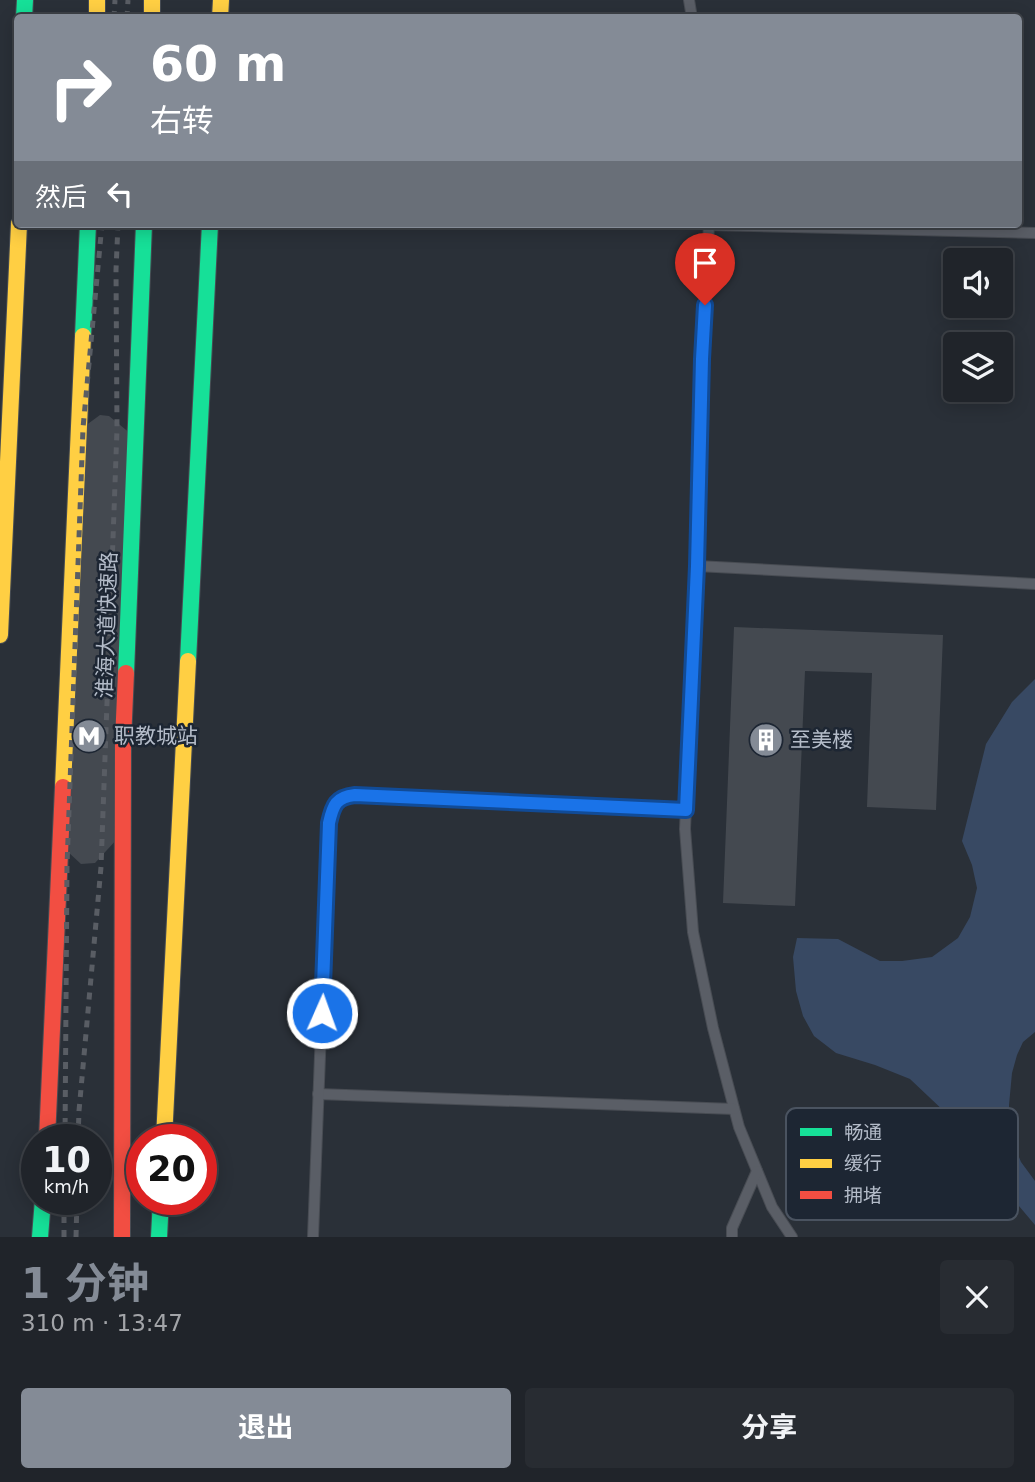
<!DOCTYPE html>
<html lang="zh">
<head>
<meta charset="utf-8">
<style>
	:root { --surface:#20242a; --page:#282c32; --text:#f1f3f6; --muted:#a2a4a8; --line:#3d4147; --accent:#848b96 }
	body { margin:0; font-family:"DejaVu Sans","Noto Sans SC",sans-serif; background:var(--page); color:var(--text); height:100vh; display:flex; flex-direction:column; font-size:26px; white-space:nowrap }
	* { box-sizing:border-box; margin:0 }
	p { font-size:23px; color:var(--muted) }
	.icon { flex:none; width:38px; height:38px; fill:none; stroke:currentColor; stroke-width:2; stroke-linecap:round; stroke-linejoin:round }
	.map { position:relative; height:1237px; overflow:hidden }
	.side { display:flex; flex-direction:column; background:var(--surface); flex:1 }
	.side>* { flex:none }
	.top-card { position:absolute; left:14px; top:14px; width:1008px; height:214px; border-radius:7px; box-shadow:0 4px 18px #0003,0 0 0 2px var(--line); background:#848b96; color:#fff; overflow:hidden }
	.buttons { position:absolute; left:943px; top:248px; display:grid; gap:14px }
	.buttons a { display:grid; place-items:center; width:70px; height:70px; border-radius:7px; background:var(--surface); box-shadow:0 4px 18px #0003,0 0 0 2px var(--line); font-size:35px }
	.speed { position:absolute; left:21px; top:1124px; display:flex; gap:14px; font-size:35px; font-weight:700; text-align:center }
	.speed>* { display:grid; place-content:center; width:91px; height:91px; border-radius:50%; background:var(--surface); box-shadow:0 4px 18px #0003,0 0 0 2px var(--line); line-height:1 }
	.speed small { font-size:18px; font-weight:400 }
	.speed .limit { border:10px solid #d22; background:#fff; color:#111 }
	.pin { position:absolute; display:grid; place-items:center; width:60px; height:60px; color:#fff; margin:-72px -30px; border-radius:50% 50% 50% 0; rotate:-45deg; box-shadow:0 0 7px #0007 }
	.pin .icon { rotate:45deg }
	.me { position:absolute; width:77px; margin:-38px; rotate:2deg; stroke-linejoin:round; filter:drop-shadow(0 0 5px #0008) }
	.turn { display:flex; align-items:center; gap:24px; height:147px; padding:0 21px; font-size:32px }
	.turn .icon { width:91px; height:91px; stroke-width:2.5 }
	.turn b { display:block; font-size:49px; line-height:60px }
	.then { display:flex; align-items:center; height:66px; padding:0 21px; background:#0003; gap:14px; font-size:26px }
	.round { display:grid; place-items:center; flex:none; width:74px; height:74px; border-radius:7px; background:var(--page) }
	.overview { display:flex; align-items:center; justify-content:space-between; height:119px; padding:0 21px }
	h1 { font-size:42px; font-weight:700; line-height:52px; color:var(--accent) }
	.cta { display:flex; gap:14px; margin-top:auto; padding:14px 21px }
	.cta a { flex:1; height:80px; border-radius:7px; background:var(--accent); color:#fff; font-size:28px; font-weight:700; line-height:80px; text-align:center }
	.cta a+a { background:var(--page); color:var(--text) }
	.map>svg:first-child { display:block }
</style>
</head>
<body>
<div class="map">
<svg width="1035" height="1237" viewBox="0 0 1035 1237">
	<rect width="100%" height="100%" fill="#2a3038"/>
	<path fill="#384963" d="M1035,679V1032L1023,1042L1017,1055L1012,1073L1009,1105V1124L1012,1140L1021,1162L1035,1181V1225L1003,1187L965,1131L910,1079L875,1065L836,1053L814,1036L803,1016L796,991L793,957L797,938L838,939L880,961H902L932,957L958,938L970,917L977,888L972,865L962,841L986,744L1012,702Z"/>
	<g fill="#444950">
		<path d="M100,415L109,416L136,438L118,838L95,863L81,864L53,838L70,437Z"/>
		<path d="M734,627L943,635L936,810L867,807L872,673L805,671L795,906L723,903Z"/>
	</g>
	<g fill="none" stroke-linecap="round" stroke-linejoin="round">
		<g stroke="#484c53" stroke-width="12">
			<g id="lane">
				<path d="M689,0L692,18"/>
				<path d="M709,224L702,359L697,566L685,829L693,932L713,1028L739,1127L772,1207L792,1237"/>
				<path d="M709,225L1035,233"/>
				<path d="M697,566L1035,584"/>
				<path d="M318,1094L734,1109"/>
				<path d="M313,1237L329,823C333,805 336,798 355,795L686,810"/>
				<path d="M732,1237V1228L757,1171"/>
			</g>
		</g>
		<g stroke="#474c53" stroke-width="18">
			<g id="fast">
				<path d="M24,18L25,0"/>
				<path d="M83,336L88,224"/>
				<path d="M188,661L210,224"/>
				<path d="M126,673L144,224"/>
				<path d="M40,1237L43,1199"/>
				<path d="M159,1237L161,1199"/>
			</g>
		</g>
		<g stroke="#474c53" stroke-width="18">
			<g id="slow">
				<path d="M97,0V18"/>
				<path d="M152,0V18"/>
				<path d="M220,18L221,0"/>
				<path d="M0,635L19,224"/>
				<path d="M63,787L83,336"/>
				<path d="M164,1139L188,661"/>
			</g>
		</g>
		<g stroke="#474c53" stroke-width="18">
			<g id="jam">
				<path d="M47,1139L63,787"/>
				<path d="M122,1237L123,741L126,673"/>
			</g>
		</g>
		<use href="#lane" stroke="#5a5e66" stroke-width="10"/>
		<use href="#fast" stroke="#16e098" stroke-width="16"/>
		<use href="#slow" stroke="#ffcf43" stroke-width="16"/>
		<use href="#jam" stroke="#f24e42" stroke-width="16"/>
		<g stroke="#595d64" stroke-width="5" stroke-dasharray="7 7" stroke-linecap="butt">
			<path d="M114,18L115,0"/>
			<path d="M127,18L128,0"/>
			<path d="M65,1139L67,866L83,428L102,224"/>
			<path d="M78,1139L79,1111L101,867L117,429L116,270L118,224"/>
			<path d="M64,1237V1199"/>
			<path d="M76,1237L77,1199"/>
		</g>
	</g>
	<g fill="none" stroke-linecap="round" stroke-linejoin="round">
		<g stroke="#114b97" stroke-width="18">
			<path id="route" d="M322,1013L329,823C333,805 336,797 355,795L686,810L697,566L702,359L705,305"/>
		</g>
		<use href="#route" stroke="#1a73e8" stroke-width="12"/>
	</g>
	<defs>
		<g id="metro-disc" transform="scale(1.75)"><circle r="9.5" fill="#848b96" stroke="#1d2633"/><path d="M-5.5 5V-5H-3L0 0L3-5H5.5V5H3V-.5L0 4L-3-.5V5Z" fill="#fff"/></g>
		<g id="building-disc" transform="scale(1.75)"><circle r="9.5" fill="#848b96" stroke="#1d2633"/><path d="M-4-6H4V6H1V3H-1V6H-4ZM-2.5-4.3h1.7v1.8h-1.7ZM.8-4.3h1.7v1.8H.8ZM-2.5-1h1.7V.8h-1.7ZM.8-1h1.7V.8H.8Z" fill="#fff"/></g>
	</defs>
	<g fill-rule="evenodd">
		<use href="#metro-disc" x="89" y="736"/>
		<use href="#building-disc" x="766" y="740"/>
	</g>
	<g text-anchor="middle" stroke-width="5" stroke-linejoin="round" paint-order="stroke">
		<g font-size="21" fill="#b4bcc9" stroke="#1d2633">
			<text transform="translate(107 625) rotate(-88)" y="7">淮海大道快速路</text>
		</g>
		<g font-size="21" fill="#b4bcc9" stroke="#1d2633" text-anchor="start">
			<text x="114" y="743">职教城站</text>
			<text x="790" y="747">至美楼</text>
		</g>
	</g>
	<rect x="786" y="1108" width="232" height="112" rx="10" fill="#1d2633" stroke="#4a5360" stroke-width="2"/>
	<rect x="800" y="1128" width="32" height="8" fill="#16e098"/>
	<rect x="800" y="1159" width="32" height="9" fill="#ffcf43"/>
	<rect x="800" y="1191" width="32" height="8" fill="#f24e42"/>
	<g font-size="19" fill="#b4bcc9">
		<text x="844" y="1139">畅通</text>
		<text x="844" y="1170">缓行</text>
		<text x="844" y="1202">拥堵</text>
	</g>
</svg>
<div class="buttons">
<a><svg class="icon" aria-label="sound" viewBox="0 0 24 24"><path d="M4 9h4l5-4v14l-5-4H4zM17 9q2 3 0 6"/></svg></a>
<a><svg class="icon" aria-label="layers" viewBox="0 0 24 24"><path d="M12 4l9 5-9 5-9-5zM3 14l9 5 9-5"/></svg></a>
</div>
<div class="speed"><div>10<small>km/h</small></div><div class="limit">20</div></div>
<div class="pin" style="left:705px;top:305px;background:#d93025"><svg class="icon" aria-label="arrive" viewBox="0 0 24 24"><path d="M6 21V4h12l-3 4 3 4H6"/></svg></div>
<svg class="me" style="left:322px;top:1013px" viewBox="-20 -20 40 40"><circle r="17" fill="#1a73e8" stroke="#fff" stroke-width="3"/><path d="M0-11L8 9 0 5-8 9z" fill="#fff"/></svg>
<div class="top-card">
<div class="turn"><svg class="icon" aria-label="right" viewBox="0 0 24 24"><path d="M7 20v-9h11M14 6l5 5-5 5"/></svg><div><b>60 m</b>右转</div></div>
<div class="then">然后<svg class="icon" aria-label="left" viewBox="0 0 24 24"><path d="M17 20v-9H6M10 6l-5 5 5 5"/></svg></div>
</div>
</div>
<section class="side">
<div class="overview"><div><h1>1 分钟</h1><p>310 m · 13:47</p></div><a class="round"><svg class="icon" aria-label="close" viewBox="0 0 24 24"><path d="M6 6l12 12M18 6L6 18"/></svg></a></div>
<div class="cta"><a>退出</a><a>分享</a></div>
</section>
</body>
</html>
